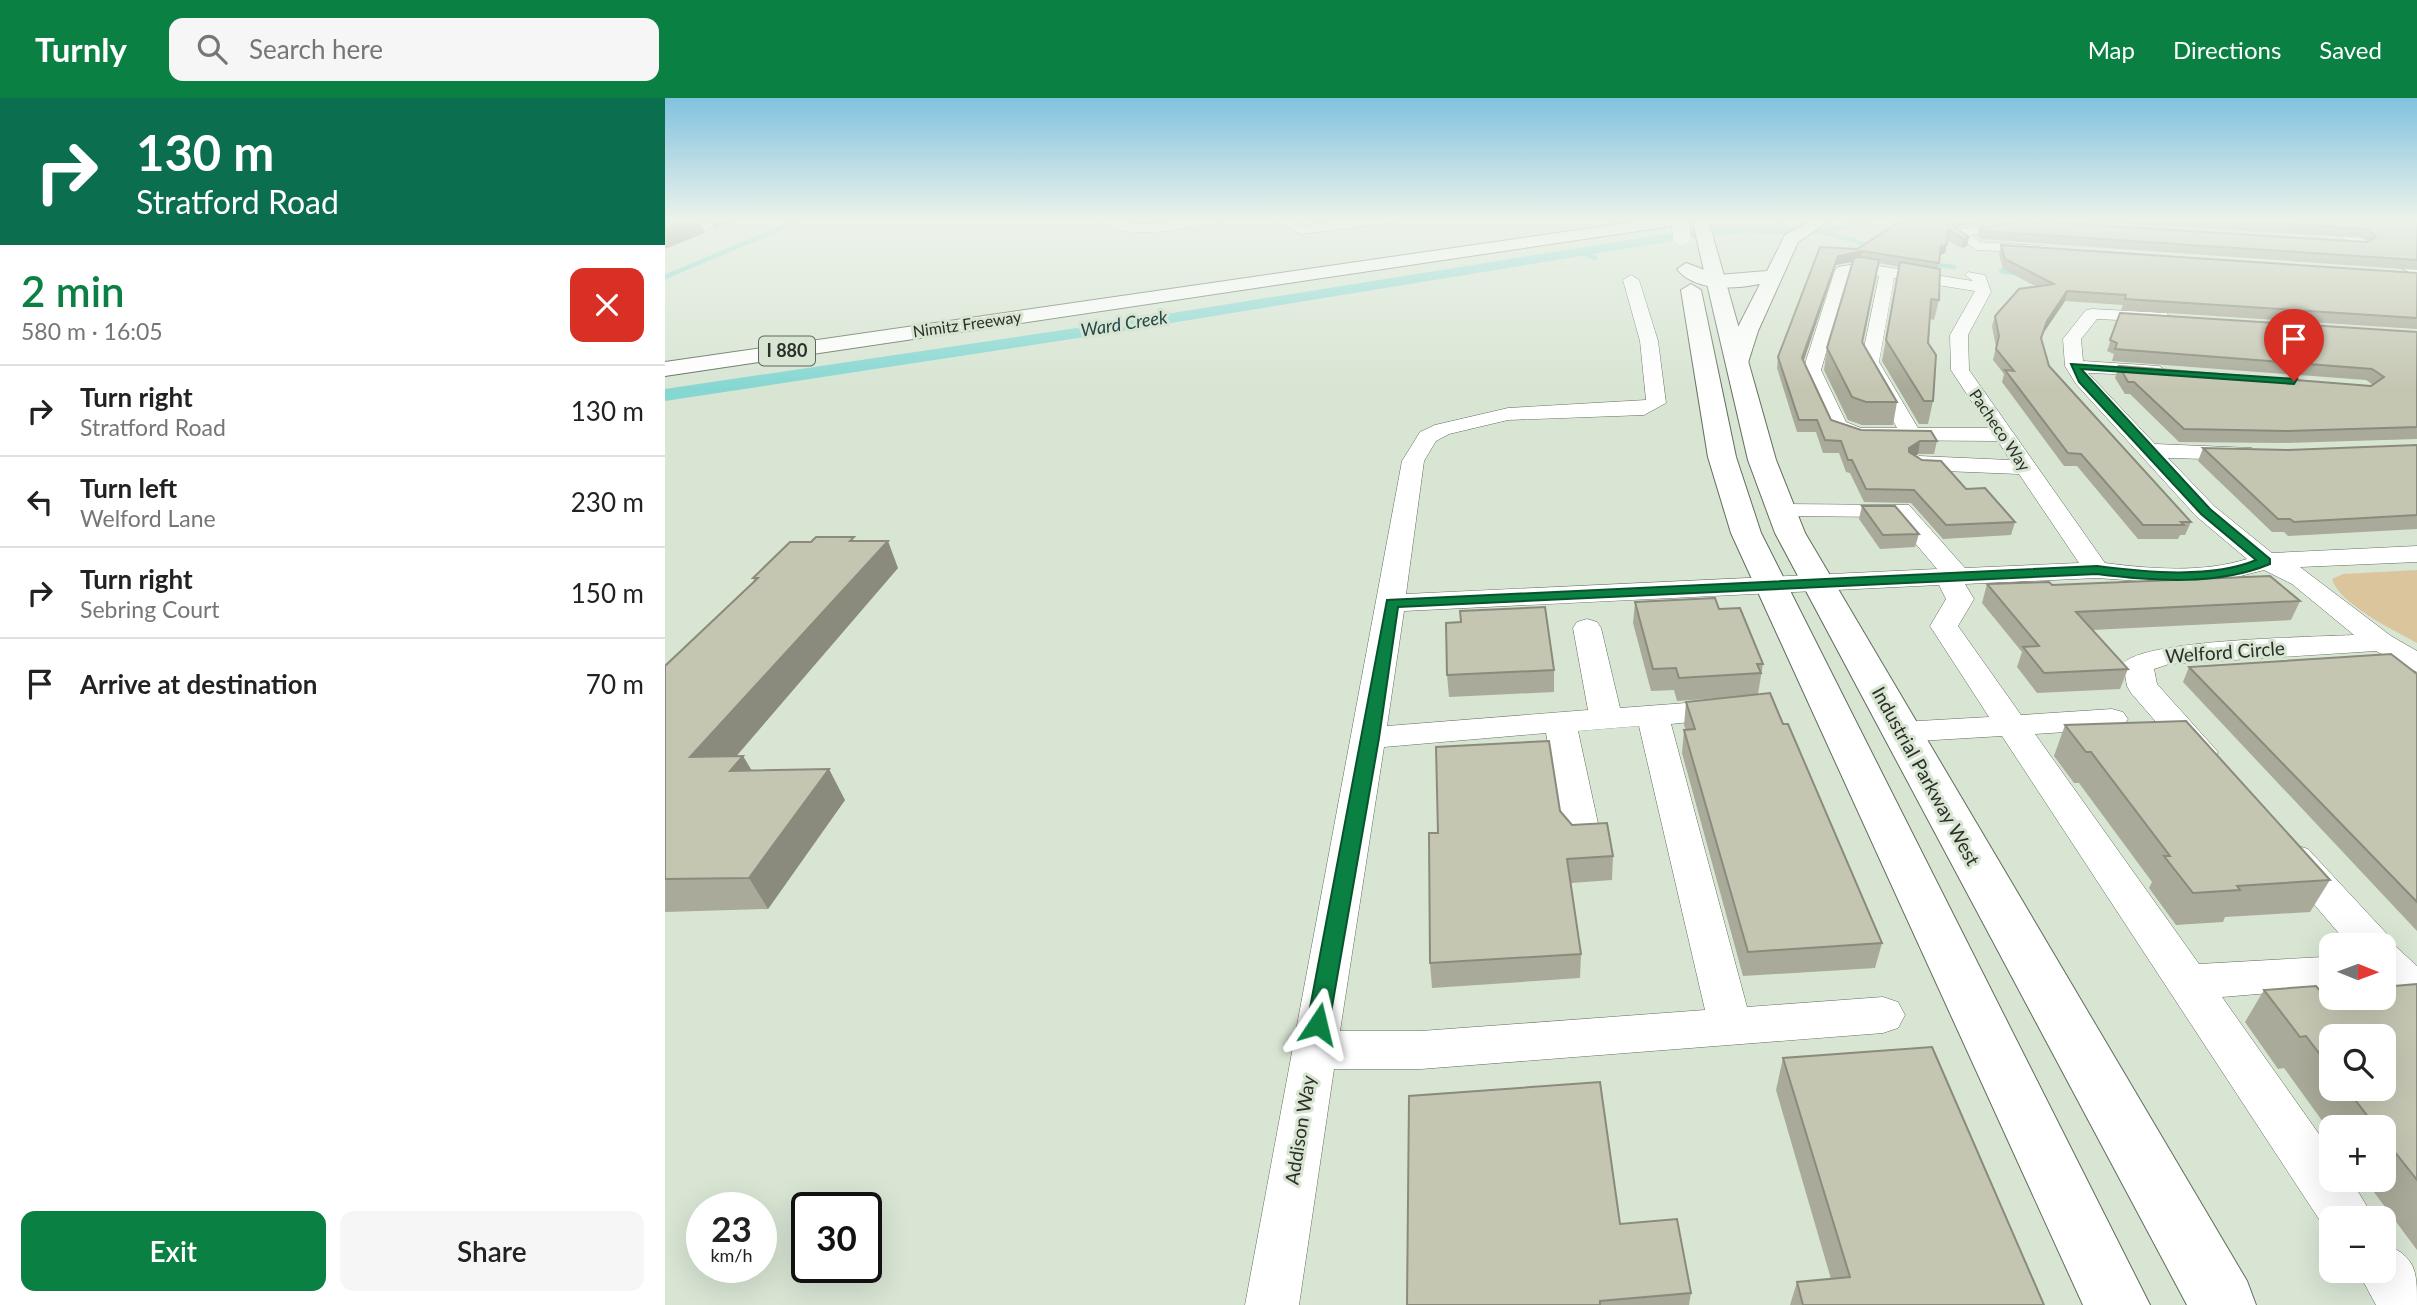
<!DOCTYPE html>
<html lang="en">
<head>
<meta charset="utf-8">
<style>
	:root { --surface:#fff; --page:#f6f6f6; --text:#222; --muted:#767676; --line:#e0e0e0; --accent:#0b8043 }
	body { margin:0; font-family:Lato,sans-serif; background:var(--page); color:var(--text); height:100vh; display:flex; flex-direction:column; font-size:26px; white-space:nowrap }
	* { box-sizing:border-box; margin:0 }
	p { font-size:23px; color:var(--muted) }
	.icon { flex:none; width:38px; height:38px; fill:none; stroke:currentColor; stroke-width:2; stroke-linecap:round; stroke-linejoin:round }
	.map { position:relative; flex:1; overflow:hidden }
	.details { display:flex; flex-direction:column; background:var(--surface); width:665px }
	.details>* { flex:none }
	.guide { background:#0b6e4f; color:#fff; overflow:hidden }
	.needle { width:46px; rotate:91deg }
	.buttons { position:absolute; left:1654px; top:835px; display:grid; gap:14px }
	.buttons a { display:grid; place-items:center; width:77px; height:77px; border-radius:14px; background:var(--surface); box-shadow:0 7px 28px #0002; font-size:35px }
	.speed { position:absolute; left:21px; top:1094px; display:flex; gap:14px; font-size:35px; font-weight:700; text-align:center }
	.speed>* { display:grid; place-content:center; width:91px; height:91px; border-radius:50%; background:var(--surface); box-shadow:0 7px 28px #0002; line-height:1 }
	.speed small { font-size:18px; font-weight:400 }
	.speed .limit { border:4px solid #111; border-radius:10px; background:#fff; color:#111 }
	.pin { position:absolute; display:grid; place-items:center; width:60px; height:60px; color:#fff; margin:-72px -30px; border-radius:50% 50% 50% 0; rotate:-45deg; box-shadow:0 0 7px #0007 }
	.pin .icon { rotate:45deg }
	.me { position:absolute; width:77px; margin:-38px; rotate:10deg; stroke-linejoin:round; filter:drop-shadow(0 0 5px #0008) }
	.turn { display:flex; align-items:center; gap:24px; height:147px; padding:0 21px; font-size:32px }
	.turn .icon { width:91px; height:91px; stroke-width:2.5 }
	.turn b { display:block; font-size:49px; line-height:60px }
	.round { display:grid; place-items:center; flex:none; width:74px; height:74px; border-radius:14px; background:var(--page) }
	.overview { display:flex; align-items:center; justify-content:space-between; height:119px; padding:0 21px }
	h1 { font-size:42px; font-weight:600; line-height:52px; color:var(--accent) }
	.primary-button { display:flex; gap:14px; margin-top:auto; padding:14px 21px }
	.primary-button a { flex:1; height:80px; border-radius:14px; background:var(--accent); color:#fff; font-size:28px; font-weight:600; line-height:80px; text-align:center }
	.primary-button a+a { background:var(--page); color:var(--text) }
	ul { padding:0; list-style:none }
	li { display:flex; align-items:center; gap:21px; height:91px; padding:0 21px; border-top:2px solid var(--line) }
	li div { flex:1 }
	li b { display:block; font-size:26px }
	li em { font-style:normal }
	header { display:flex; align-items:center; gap:42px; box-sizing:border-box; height:98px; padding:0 35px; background:var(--accent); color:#fff }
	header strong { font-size:33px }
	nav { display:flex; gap:38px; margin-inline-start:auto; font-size:24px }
	.search { width:490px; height:63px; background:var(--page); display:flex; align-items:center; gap:18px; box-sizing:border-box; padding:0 24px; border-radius:14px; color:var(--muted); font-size:26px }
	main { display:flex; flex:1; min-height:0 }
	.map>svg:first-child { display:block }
</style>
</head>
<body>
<header>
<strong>Turnly</strong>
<div class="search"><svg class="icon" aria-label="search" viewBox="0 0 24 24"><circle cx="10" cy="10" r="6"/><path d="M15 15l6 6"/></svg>Search here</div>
<nav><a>Map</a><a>Directions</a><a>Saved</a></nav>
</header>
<main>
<section class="details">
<div class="guide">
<div class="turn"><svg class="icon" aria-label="right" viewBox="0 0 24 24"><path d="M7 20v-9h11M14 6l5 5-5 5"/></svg><div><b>130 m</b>Stratford Road</div></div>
</div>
<div class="overview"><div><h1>2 min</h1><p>580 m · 16:05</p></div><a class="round" style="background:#d93025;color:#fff"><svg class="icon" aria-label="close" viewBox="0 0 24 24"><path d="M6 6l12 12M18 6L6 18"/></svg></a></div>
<ul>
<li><svg class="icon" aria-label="right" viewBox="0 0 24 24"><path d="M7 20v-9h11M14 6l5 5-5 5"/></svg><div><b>Turn right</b><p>Stratford Road</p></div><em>130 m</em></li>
<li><svg class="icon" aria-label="left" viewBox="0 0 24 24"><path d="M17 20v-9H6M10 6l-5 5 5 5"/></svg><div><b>Turn left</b><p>Welford Lane</p></div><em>230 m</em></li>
<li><svg class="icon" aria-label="right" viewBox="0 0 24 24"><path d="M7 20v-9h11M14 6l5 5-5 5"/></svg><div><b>Turn right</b><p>Sebring Court</p></div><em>150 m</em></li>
<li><svg class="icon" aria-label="arrive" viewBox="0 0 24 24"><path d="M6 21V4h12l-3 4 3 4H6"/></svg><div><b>Arrive at destination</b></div><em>70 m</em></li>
</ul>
<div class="primary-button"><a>Exit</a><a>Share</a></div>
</section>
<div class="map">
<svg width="1752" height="1207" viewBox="0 0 1752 1207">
	<rect width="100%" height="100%" fill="#d8e5d3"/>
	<path fill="#dbc59c" d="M1752,472V545C1729,532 1674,506 1667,481L1678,476Z"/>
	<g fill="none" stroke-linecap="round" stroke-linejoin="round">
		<g stroke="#86d7d2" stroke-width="4.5">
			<path d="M1110,130L1114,127"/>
			<path d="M1152,133L1189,142L1210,152"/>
			<path d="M1159,133L1212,121"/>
			<path d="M916,154L930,160"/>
			<path d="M1264,166L1289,169"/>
			<path d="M1336,173L1356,176"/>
			<path d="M0,179L137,121"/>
		</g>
		<path fill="#86d7d2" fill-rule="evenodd" d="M1079,127L1152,129L1159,133L1152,137L1079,135L1026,140L439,236L0,303V291L439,226L1026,132Z"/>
		<g stroke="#616d5d" stroke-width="1">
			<g id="minor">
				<path d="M433,121L478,126L560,121L553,125C521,129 458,146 433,121Z"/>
				<path d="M611,121H627L637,128L696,121H734L727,125L635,136Z"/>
				<path d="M1351,121H1378L1306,137L1315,144L1379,148L1386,152L1384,155L1311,152L1288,135L1295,131Z"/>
				<path d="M1640,121H1657L1752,167V178Z"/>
				<path d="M0,124H42L49,128L42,132H0Z"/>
				<path d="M1195,165L1308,183L1300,177L1303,174L1320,177L1326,194L1303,237L1304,272L1440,465C1487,471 1537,475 1582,461L1531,418L1411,286L1400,268L1398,241L1421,212L1427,211L1502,215L1504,219L1502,223L1496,224L1432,221L1416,241L1418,263L1494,268L1503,274L1501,278L1423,275L1490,346L1587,350L1590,355L1579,362L1503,360L1549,408L1607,455L1752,448V464L1635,469L1726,538L1752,553V574L1711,553L1504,566L1489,571L1492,586L1553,654L1548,662L1536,665L1524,662L1466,595L1462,588L1458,566C1476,541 1651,539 1689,537L1627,486L1599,472L1560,482L1517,486L1432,480L1300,486L1309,501L1293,528L1356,617L1447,611L1458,614L1463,621L1458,628L1447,631L1370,636L1534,866L1658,859L1666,862V890L1557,899L1666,1053V1082H1686L1709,1120H1666L1665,1138L1337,638L1236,644L1224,641L1220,634L1224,627L1236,624L1324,619L1265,528L1281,501L1274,487L739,513L722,628L923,612L908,530L912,524L922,521L932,524L936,530L955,610L1061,602L1072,605L1077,612L1072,619L1006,626L1082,909L1218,899L1233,904L1240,917L1233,930L1218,935L756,971H669L634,1207H580L737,363L755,334L770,327L843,310L981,302L975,243L958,182L966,177L974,182L993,243L1001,305L979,317L843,322L784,336L771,343L759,363L741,496L1272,471L1228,419L1108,418L1105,413L1108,408L1117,406L1244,407L1300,470L1414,465L1354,376L1254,372L1243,365L1254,358L1345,362L1333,343L1194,342L1165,332L1138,272L1170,172L1173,169ZM1195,175L1214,178L1196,264L1232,330H1196L1181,324L1156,272L1184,176ZM1229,180L1310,193L1285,237L1286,272L1324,330H1253L1214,264ZM974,628L1040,912L756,933H675L719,649L881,635L898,730L903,739L916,743L929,739L934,730L913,633Z"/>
				<path d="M1630,747L1643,751L1722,836L1728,846L1752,868V914L1737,909L1718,888V847H1684L1617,769L1611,760L1617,751Z"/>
				<path d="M1718,1145C1752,1159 1752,1173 1752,1207H1711L1692,1172H1718Z"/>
			</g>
		</g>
		<g stroke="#616d5d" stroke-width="2">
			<g id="major">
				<path d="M1027,121H1043L1111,362L1140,435L1582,1183L1591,1207H1522L1110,435L1083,362Z"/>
				<path d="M1026,186L1036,192L1071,359L1096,435L1485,1207H1418L1066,435L1043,359L1016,192Z"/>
			</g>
		</g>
		<g stroke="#616d5d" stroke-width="2">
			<g id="highway">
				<path d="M989,121H1028L1020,126L0,278V264Z"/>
				<path d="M1149,121H1168L1133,144L1093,233L1081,271H1065L1062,266L1071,233L1095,186C1070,191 1030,194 1012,171L1021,165L1053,177L1102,173L1120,137Z"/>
			</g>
		</g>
		<use href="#minor" fill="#fff" fill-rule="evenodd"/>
		<use href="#major" fill="#fff" fill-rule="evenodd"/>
		<use href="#highway" fill="#fff" fill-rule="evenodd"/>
		<g stroke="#616d5d" stroke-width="19" stroke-linecap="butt">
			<path id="major-bridge" d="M1015,121L1017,138"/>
		</g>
		<use href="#major-bridge" stroke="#fff" stroke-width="18"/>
	</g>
	<g fill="#a9aa99" fill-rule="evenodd">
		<path d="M1387,121H1752V172L1316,141L1312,138L1314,130L1394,125L1703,144L1698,140Z"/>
		<path d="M1295,128L1291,130L1304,139L1302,148L1297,150L1282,142L1280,155L1275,157L1273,170L1274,202L1269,222L1265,221L1263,245L1268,303L1263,326H1254L1217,263L1234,169L1214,165L1198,245L1232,304L1228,327H1197L1183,322L1159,272L1162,250L1188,164L1171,167L1138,263L1166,322L1196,332L1272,343L1269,356H1253L1250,358L1350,424L1346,437L1278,441L1246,405L1199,404L1185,375L1181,374L1174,355H1158L1151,334H1132L1112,270L1113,259L1155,149L1192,151Z"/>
		<path d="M1336,147L1752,175V231L1456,212L1458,207L1400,203L1379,234L1376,241L1384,268L1526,424L1520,437H1515L1513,441H1473L1412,368H1399L1337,284L1339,276L1328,262L1331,249L1327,228L1330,218L1372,189L1338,171L1334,156Z"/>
		<path d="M1455,215L1752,234V341L1617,345L1514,344L1465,296H1460L1450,280L1454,268L1706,288L1708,287L1701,282L1447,263L1449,256L1442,253Z"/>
		<path d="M1752,347V431L1623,438L1619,434H1607L1533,363L1538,350L1623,352Z"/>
		<path d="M1197,408L1254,436L1250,449L1215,451L1194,421Z"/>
		<path d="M191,443L233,470L71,658H78L86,672L180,702L103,811L0,814V568L89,483L88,480Z"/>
		<path d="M1322,486L1387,487L1635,503L1626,522L1427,532L1463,571L1455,591L1372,595L1352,569L1357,554L1317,505Z"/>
		<path d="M970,504L1054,511L1098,566L1093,596L1118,626L1217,845L1210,870L1078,878L1017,655L1019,632H1021L1019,627L1021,604L1069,599L1012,603L1009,592L986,593L968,525Z"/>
		<path d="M796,524L889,572V594L784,599L782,577Z"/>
		<path d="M1524,569L1752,576V833L1518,584Z"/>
		<path d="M1400,627L1665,782L1645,814L1560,819L1558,824L1511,827L1484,790L1487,784L1414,685H1409L1389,658Z"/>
		<path d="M895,713L907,727L948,758L947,782L906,785L916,856L915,880L767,890L765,865L773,735Z"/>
		<path d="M1752,886V1152L1700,1082H1718V1029H1666V1035L1619,970L1613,971L1580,924L1599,892L1656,894ZM1666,938L1718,990H1666Z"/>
		<path d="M1118,960L1379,1207H1125L1132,1184L1166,1181L1111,992Z"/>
		<path d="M955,1126L1026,1195L1024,1207H742Z"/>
	</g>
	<g fill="#8a8b7d">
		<path d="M25,121H34L40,135L0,151V130Z"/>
		<path d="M45,121H74L49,131Z"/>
		<path d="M1295,121H1338L1295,128L1287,133L1289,124Z"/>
		<path d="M1304,139L1302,148L1297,150L1299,141Z"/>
		<path d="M1282,146L1280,155L1274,157L1276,148Z"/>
		<path d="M1197,153L1195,162L1171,167L1136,271L1137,260L1173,158Z"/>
		<path d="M1402,193L1400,203L1379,234L1373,251L1382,223Z"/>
		<path d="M1255,343L1253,356L1242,363L1244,350Z"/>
		<path d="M223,443L233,470L44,690L25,659Z"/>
		<path d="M78,658L96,688L65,673Z"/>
		<path d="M164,671L180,702L103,811L84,780Z"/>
	</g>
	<g fill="#c5c6b2" stroke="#8a8b7d" stroke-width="2">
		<path d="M0,121H25L0,130Z"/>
		<path d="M1239,121H1295L1289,124L1288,128L1304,139L1299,141L1283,132L1282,146L1276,148L1274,165L1197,153L1173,158L1137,260L1166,322L1196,332L1266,333L1272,343H1255L1244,350V354L1257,362L1276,363L1301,391L1320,390L1350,424L1281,427L1249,392L1201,391L1187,362H1183L1176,343L1160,342L1152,322H1134L1113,259L1155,149L1192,151Z"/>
		<path d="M1362,121H1378L1394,125L1702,144L1711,139L1702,131L1527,121H1752V162L1318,133L1314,130Z"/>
		<path d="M1336,147L1752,175V220L1460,201L1461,197L1402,193L1382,223L1376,240L1384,268L1526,424H1516L1519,427H1478L1416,356L1403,355L1340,272L1349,273L1331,251L1334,238L1330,218L1354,191L1389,186L1340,161Z"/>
		<path d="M1198,159L1214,162L1197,244L1232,304H1201L1187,299L1162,250L1189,160Z"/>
		<path d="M1235,164L1275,171L1274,202L1266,201L1263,245L1271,257L1268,303H1259L1221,242Z"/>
		<path d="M1455,215L1752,234V329L1622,333L1519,331L1469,284H1463L1454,268L1706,288L1719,279L1707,271L1450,251L1452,245L1445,242Z"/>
		<path d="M1752,347V417L1629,424L1625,421H1613L1538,350L1623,352Z"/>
		<path d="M1197,408H1230L1254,436L1218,437Z"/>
		<path d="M151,439H189L185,443H223L25,659L78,658L65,673L164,671L84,780L0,781V568L93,480H88L125,444H146Z"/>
		<path d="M1605,478L1635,503L1411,514L1463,571L1379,575L1358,549L1374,548L1322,486L1384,484L1387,487Z"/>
		<path d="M1050,500L1054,511L1075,510L1098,566H1092L1096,575L1014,580L1011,570L988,571L970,504Z"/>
		<path d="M880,509L889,572L782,577L781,525L796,524L795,513Z"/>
		<path d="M1726,556L1752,576V804L1524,569Z"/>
		<path d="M1105,595L1118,626H1123L1217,845L1083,854L1019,632L1030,631L1021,604Z"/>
		<path d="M1521,623L1665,782L1572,788L1575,792L1528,795L1499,758H1505L1426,654H1421L1400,627Z"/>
		<path d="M884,643L895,713L907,727L942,725L948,758L902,761L916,856L765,865L764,735H773L771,649Z"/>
		<path d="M1752,886V1082L1718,1039V1029H1711L1681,990H1718V938H1666V971L1641,938L1635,939L1599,892L1651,888L1656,894L1666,893V900H1718V889Z"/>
		<path d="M1267,949L1379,1207H1138L1132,1184L1185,1179L1118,960Z"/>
		<path d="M935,984L955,1126L1012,1121L1026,1195L935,1203V1207H742L744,998Z"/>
	</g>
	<linearGradient id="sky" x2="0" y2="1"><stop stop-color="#81c2df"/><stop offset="0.42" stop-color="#edf3eb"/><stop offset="1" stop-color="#edf3eb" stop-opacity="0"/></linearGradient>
	<rect width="1752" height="290" fill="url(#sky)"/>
	<path fill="#0b8043" stroke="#07532c" stroke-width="2" d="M1406,266L1632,281L1629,286L1416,271L1545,411L1605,461V466C1552,488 1488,483 1432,476L733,509L714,640L664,926L661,933L653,936L645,933L642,926L722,502L1432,468C1479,474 1547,481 1591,462L1536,416L1414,284Z"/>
	<g text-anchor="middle" stroke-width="6" stroke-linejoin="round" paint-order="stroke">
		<g font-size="16" fill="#2b3029" stroke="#d8e5d3">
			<text transform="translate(302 226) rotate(-8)" y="6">Nimitz Freeway</text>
			<text transform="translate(1335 332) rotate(56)" y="6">Pacheco Way</text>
		</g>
		<g font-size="18" font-style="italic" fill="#224946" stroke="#d8e5d3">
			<text transform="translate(459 226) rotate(-9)" y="6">Ward Creek</text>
		</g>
		<rect fill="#d8e5d3" stroke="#5f665c" stroke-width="2" x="94" y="238.5" width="56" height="29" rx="5"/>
		<g font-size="18" font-weight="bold" fill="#2b3029">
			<text x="122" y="259">I 880</text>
		</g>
		<g font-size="19" fill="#2b3029" stroke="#d8e5d3">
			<text transform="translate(1560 554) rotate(-4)" y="7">Welford Circle</text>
			<text transform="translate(1261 678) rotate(61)" y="7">Industrial Parkway West</text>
			<text transform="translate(635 1032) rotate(-81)" y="7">Addison Way</text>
		</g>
	</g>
</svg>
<div class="buttons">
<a><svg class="needle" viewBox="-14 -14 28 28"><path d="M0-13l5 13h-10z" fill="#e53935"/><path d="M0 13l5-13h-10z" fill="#767676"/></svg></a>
<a><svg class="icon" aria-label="search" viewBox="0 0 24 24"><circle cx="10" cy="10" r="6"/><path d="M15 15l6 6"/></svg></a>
<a>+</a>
<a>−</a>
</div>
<div class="speed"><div>23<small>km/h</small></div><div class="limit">30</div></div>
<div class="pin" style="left:1629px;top:283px;background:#d93025"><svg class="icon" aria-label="arrive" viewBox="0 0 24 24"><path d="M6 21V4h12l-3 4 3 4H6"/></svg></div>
<svg class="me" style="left:653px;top:926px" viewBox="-20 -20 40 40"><path d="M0-17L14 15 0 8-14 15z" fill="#0b8043" stroke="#fff" stroke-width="4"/></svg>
</div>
</main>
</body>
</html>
